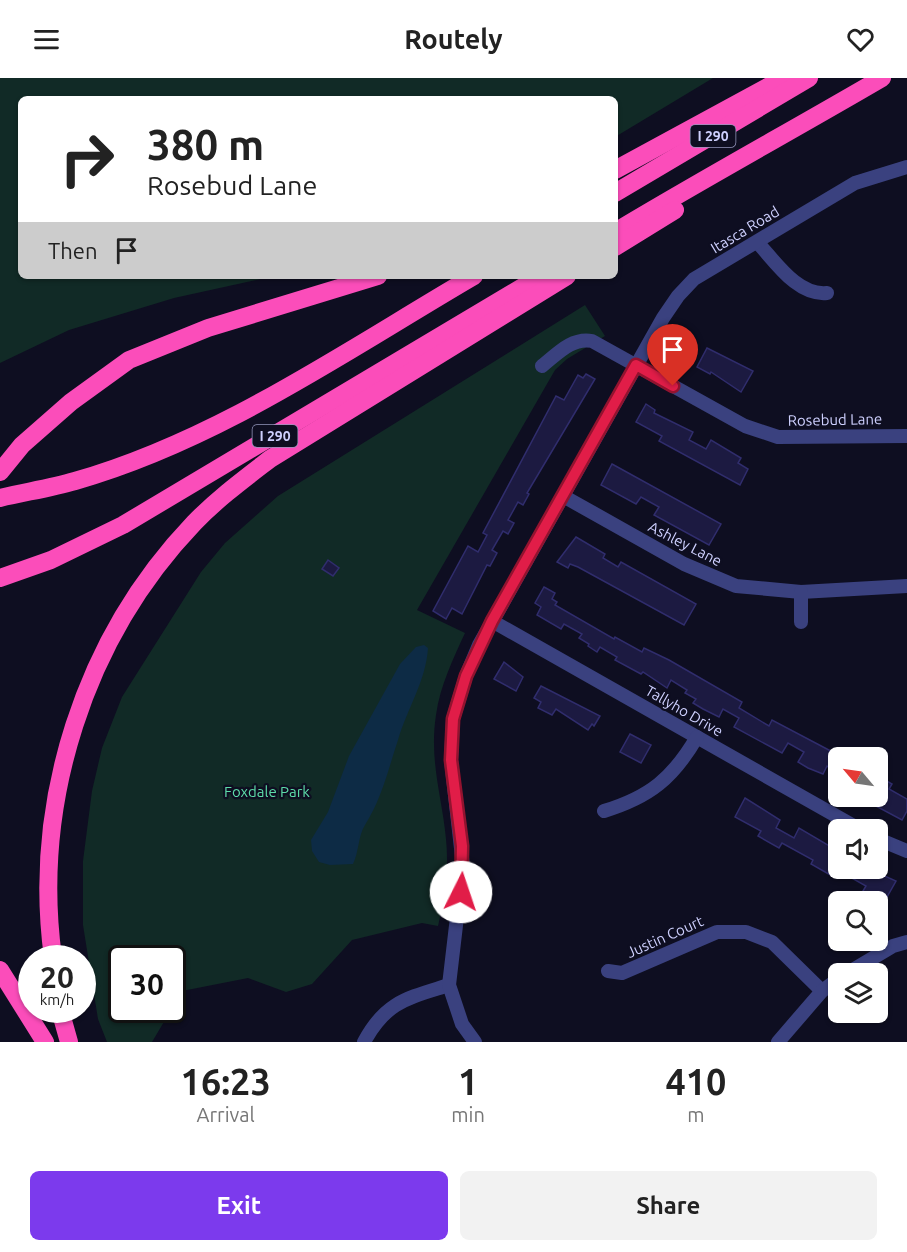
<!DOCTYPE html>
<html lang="en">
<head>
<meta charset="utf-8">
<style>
	:root { --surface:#fff; --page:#f2f2f2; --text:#222; --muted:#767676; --accent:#7c3aed }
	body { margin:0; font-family:Ubuntu,sans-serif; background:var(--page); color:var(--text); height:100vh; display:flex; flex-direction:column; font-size:22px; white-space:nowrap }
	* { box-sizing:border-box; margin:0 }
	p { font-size:20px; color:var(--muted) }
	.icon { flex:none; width:33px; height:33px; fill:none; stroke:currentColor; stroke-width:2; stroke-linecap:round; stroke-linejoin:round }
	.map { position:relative; height:964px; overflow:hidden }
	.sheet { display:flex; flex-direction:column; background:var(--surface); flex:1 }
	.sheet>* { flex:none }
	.banner { position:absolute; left:18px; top:18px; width:600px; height:183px; border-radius:9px; box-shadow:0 2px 4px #0004; background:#fff; color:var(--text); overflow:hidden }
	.needle { width:39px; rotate:299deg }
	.tools { position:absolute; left:828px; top:669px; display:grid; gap:12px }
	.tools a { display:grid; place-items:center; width:60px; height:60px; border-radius:9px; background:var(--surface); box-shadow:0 2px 4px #0004; font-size:30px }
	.speed { position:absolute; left:18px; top:867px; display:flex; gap:12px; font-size:30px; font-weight:700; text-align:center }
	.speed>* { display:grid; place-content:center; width:78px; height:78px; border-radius:50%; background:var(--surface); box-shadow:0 2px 4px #0004; line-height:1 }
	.speed small { font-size:15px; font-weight:400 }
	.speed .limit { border:3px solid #111; border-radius:9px; background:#fff; color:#111 }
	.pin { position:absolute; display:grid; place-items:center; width:51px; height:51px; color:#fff; margin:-62px -26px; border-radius:50% 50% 50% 0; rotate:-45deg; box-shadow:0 0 6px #0007 }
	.pin .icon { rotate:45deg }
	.me { position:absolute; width:66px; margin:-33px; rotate:4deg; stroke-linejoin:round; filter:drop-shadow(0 0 4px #0008) }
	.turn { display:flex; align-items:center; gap:21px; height:126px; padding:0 30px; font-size:27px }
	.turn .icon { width:78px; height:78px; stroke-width:2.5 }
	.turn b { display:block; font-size:42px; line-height:51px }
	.then { display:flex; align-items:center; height:57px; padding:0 30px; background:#0003; gap:12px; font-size:22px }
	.eta { display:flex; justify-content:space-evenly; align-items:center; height:102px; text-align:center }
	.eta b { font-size:36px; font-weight:700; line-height:42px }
	.primary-button { display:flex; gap:12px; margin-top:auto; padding:12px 30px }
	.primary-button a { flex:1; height:69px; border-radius:9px; background:var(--accent); color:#fff; font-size:24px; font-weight:700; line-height:69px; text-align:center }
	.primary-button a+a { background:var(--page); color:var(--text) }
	header { display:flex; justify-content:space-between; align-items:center; height:78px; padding:0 30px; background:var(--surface); font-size:27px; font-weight:700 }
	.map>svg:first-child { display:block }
</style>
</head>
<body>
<header><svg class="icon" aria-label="menu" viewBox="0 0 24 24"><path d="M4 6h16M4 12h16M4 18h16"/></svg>Routely<svg class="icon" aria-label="heart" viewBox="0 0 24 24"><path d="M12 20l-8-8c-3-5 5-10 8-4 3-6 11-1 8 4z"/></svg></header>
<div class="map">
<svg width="907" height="964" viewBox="0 0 907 964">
	<rect width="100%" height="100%" fill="#0e0e21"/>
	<g fill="#112a26">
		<path d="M0,0H713L615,59V21H21V198H274L174,220L69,252L0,285Z"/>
		<path d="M585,227L605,258L567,281L555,292L417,532L465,555C453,581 440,608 436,637C429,683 442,718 446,761C449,791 445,819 438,848L422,845L352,862L312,906L286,914L248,900L182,913L173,929L172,880H122V932H171L152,964H107L98,941L83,847V783L92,713L102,670L122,619L201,494L225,465L278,418Z"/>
	</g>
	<path fill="#0d2b45" d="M424,567L428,570C426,603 407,631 398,662C388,692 382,720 365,747C358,758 359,774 353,786L330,787L319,784L312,773L311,762L328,734L349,678L400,586L416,569Z"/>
	<g fill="#1c1a41" stroke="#302d6d" stroke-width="1.5">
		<path d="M707,270L753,293L741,314L711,294L710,296L697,289Z"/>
		<path d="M586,296L595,301L527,415L529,416L523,427L518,424L508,442L514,445L508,456L503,453L492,472L497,475L490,488L487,487L462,536L452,530L446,541L433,533L468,468L478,474L487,457L483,455L556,318L564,322L578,297L583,300Z"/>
		<path d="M646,326L655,332L654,335L693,354L689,362L706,371L711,362L741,380L738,385L748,391L740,407L659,363L662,358L636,344Z"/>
		<path d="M612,386L721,446L709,467L654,437L659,429L641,419L636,426L601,407Z"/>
		<path d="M576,459L605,476L603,480L618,489L621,484L696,526L684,547L578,489L570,486L568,490L557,484Z"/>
		<path d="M328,482L339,490L333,498L322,491Z"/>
		<path d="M544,509L555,515L552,521L557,524L555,527L614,561L615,559L642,574L644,570L669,582L742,624L739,630L769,648L772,642L844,680H838V695L827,688L823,696L808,690L798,684L804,674L788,665L782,675L734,649L739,640L723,631L719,639L703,631L693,625L696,621L685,615L687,612L671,602L667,610L643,594L641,596L615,582L617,579L600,569L597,574L588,568L589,566L579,560L582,556L564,546L561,551L537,537L541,529L535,525Z"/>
		<path d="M504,584L523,599L516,613L494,601Z"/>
		<path d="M541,608L600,638L594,648L592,646L588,652L556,631L552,637L538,630L541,624L534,620Z"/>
		<path d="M630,656L651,667L641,685L620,674Z"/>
		<path d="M878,698L892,706L889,711L907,721V733L902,742L872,726L878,718Z"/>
		<path d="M745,720L780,742L776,750L794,760L799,750L833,770L829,778L838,783V790H867L896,803L887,819L880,815L875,824H870L860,818L866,808L836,791L832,798L811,786L813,782L782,765L779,770L758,758L761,753L735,739Z"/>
	</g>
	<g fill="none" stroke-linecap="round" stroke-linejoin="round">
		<g stroke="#3a417f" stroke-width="14">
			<path d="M757,164C775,183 797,218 827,215"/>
			<path d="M542,288C557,276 572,259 592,263L745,348L778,359L907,358"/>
			<path d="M563,418L684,486L736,508L801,514L907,508"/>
			<path d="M801,514V544"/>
			<path d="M492,543L861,752"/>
			<path d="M604,733C650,719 673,700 697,659"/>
			<path d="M878,761L907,773"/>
			<path d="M608,893L622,895L717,854H746L772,864L822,913"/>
			<path d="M846,896L893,868L907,864"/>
			<path d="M364,964C386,923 408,920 449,907"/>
			<path d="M475,964L462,946L449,907L463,788L451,682L453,641L466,598L479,567L663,240L678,218L694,201L855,105L907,89"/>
			<path d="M778,964L822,913L838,901"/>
		</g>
		<g stroke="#fb4dba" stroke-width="18">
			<path d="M615,92L784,0"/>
			<path d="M615,115L809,0"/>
			<path d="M615,154C703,101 793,52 882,0"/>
			<path d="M615,169L675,132"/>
			<path d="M0,394L22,367L71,324L129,282L208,250L378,198"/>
			<path d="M0,420C25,414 51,410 75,403C219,362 347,272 474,198"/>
			<path d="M0,500L51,482L123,447L541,198"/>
			<path d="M53,880C32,724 84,560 194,445C217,421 244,401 270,381L567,198"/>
			<path d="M0,892L45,964"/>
			<path d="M60,932L69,964"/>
		</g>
	</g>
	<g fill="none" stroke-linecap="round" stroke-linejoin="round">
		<g stroke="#92132f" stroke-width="15">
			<path id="route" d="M461,814L462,768L451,682L453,641L466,598L492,543L636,287L673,308"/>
		</g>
		<use href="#route" stroke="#e11d48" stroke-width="10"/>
	</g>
	<g text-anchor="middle" stroke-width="4.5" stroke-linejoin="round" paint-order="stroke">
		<g fill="#0e0e21" stroke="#9496bc" stroke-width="1.5">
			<rect x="690.5" y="47" width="45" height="22" rx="4.5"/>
			<rect x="252.5" y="347" width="45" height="22" rx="4.5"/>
		</g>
		<g font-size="14" font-weight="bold" fill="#ced0fe">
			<text x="713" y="63">I 290</text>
			<text x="275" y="363">I 290</text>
		</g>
		<g font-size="15" fill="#ced0fe" stroke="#0e0e21">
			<text transform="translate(745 152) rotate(-31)" y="5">Itasca Road</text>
			<text transform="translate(835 342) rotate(-1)" y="5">Rosebud Lane</text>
			<text transform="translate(685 466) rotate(27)" y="5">Ashley Lane</text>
			<text transform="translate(684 633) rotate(30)" y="5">Tallyho Drive</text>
			<text transform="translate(665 859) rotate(-24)" y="5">Justin Court</text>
		</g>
		<g font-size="15" fill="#5ddca9" stroke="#0e0e21">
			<text x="267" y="719">Foxdale Park</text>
		</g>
	</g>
</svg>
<div class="tools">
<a><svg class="needle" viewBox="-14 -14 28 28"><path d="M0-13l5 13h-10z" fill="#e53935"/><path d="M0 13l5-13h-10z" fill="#767676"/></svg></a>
<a><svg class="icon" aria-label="sound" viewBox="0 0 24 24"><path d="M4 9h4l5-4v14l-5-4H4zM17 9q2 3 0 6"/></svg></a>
<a><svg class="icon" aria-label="search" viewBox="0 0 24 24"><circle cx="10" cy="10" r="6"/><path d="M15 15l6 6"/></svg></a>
<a><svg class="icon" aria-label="layers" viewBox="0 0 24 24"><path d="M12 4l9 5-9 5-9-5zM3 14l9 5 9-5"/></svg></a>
</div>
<div class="speed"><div>20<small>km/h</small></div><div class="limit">30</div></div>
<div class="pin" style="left:673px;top:308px;background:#d93025"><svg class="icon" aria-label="arrive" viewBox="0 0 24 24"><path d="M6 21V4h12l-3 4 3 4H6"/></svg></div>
<svg class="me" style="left:461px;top:814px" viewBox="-20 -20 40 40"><circle r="19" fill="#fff"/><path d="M0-13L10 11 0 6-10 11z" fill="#e11d48"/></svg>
<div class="banner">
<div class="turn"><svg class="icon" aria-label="right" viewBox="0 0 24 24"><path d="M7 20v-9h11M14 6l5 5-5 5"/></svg><div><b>380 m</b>Rosebud Lane</div></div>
<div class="then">Then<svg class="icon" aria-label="arrive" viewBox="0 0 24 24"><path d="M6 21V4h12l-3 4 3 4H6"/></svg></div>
</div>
</div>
<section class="sheet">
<div class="eta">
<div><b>16:23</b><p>Arrival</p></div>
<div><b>1</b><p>min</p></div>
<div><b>410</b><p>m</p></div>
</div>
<div class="primary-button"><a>Exit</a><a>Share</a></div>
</section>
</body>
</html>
